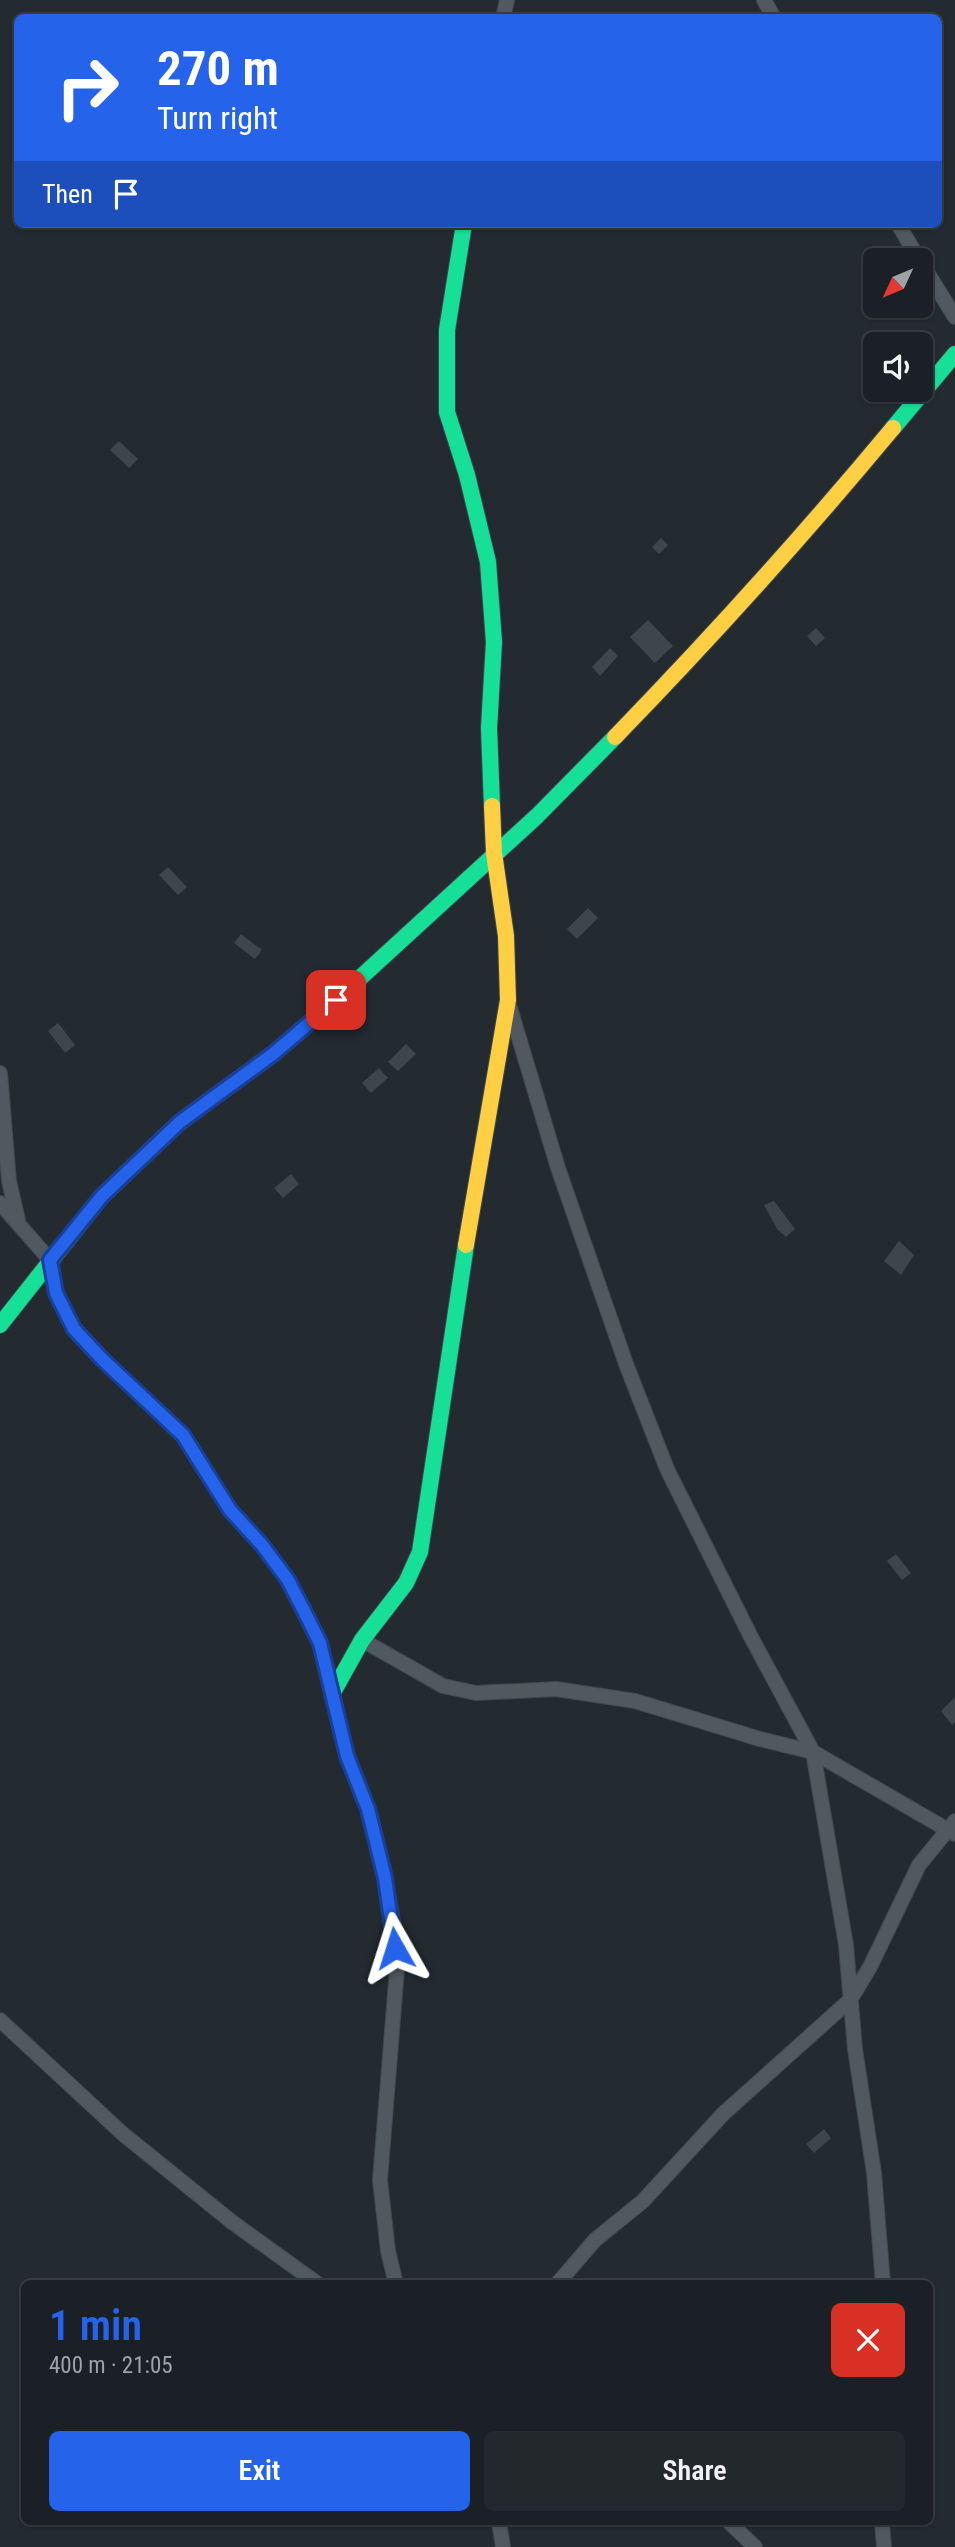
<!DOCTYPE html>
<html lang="en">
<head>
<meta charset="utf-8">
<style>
	:root { --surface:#1a2025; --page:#23282d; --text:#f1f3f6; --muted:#9fa3a7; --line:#383e42; --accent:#2563eb }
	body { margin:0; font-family:"Roboto Condensed",sans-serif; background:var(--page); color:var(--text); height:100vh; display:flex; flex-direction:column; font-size:26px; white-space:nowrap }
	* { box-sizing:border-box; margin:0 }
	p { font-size:23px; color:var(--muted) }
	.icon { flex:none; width:38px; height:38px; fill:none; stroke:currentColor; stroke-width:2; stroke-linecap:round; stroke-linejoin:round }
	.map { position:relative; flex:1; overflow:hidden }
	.panel { position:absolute; left:21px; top:2280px; width:912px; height:245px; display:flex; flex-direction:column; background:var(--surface); border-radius:10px; box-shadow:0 2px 5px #0004,0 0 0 2px var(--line) }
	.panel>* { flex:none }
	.hud { position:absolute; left:14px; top:14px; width:928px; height:214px; border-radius:10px; box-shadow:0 2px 5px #0004,0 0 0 2px var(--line); background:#2563eb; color:#fff; overflow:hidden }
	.needle { width:46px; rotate:226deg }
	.controls { position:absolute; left:863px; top:248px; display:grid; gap:14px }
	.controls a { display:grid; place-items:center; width:70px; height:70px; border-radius:10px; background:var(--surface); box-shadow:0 2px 5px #0004,0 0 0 2px var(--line); font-size:35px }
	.pin { position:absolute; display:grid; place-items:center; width:60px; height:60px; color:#fff; margin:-30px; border-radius:14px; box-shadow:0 4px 10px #0006 }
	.me { position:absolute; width:77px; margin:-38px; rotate:354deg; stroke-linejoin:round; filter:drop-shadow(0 0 5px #0008) }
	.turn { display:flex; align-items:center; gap:24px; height:147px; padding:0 28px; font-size:32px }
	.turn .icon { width:91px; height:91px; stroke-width:2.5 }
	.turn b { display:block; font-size:49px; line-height:60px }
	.then { display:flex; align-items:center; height:66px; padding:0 28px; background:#0003; gap:14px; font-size:26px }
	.round { display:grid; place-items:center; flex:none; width:74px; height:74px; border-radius:10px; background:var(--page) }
	.overview { display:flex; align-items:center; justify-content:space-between; height:119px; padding:0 28px }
	h1 { font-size:42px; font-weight:600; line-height:52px; color:var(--accent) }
	.cta { display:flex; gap:14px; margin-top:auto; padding:14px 28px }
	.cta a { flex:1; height:80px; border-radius:10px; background:var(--accent); color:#fff; font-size:28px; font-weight:600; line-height:80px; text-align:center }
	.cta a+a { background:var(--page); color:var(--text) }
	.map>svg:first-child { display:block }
</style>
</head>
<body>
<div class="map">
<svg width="955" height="2547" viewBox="0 0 955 2547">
	<rect width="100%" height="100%" fill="#232b31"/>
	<g fill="#3e454b">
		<path d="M119,441L138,459L129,468L110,450Z"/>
		<path d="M661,538L668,545L659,554L652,547Z"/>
		<path d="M648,620L673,646L655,663L630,637Z"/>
		<path d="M816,628L825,638L816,646L807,636Z"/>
		<path d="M610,648L618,656L600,676L592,667Z"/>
		<path d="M168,867L187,887L178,895L159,875Z"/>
		<path d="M588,908L598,918L577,939L567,929Z"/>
		<path d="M241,934L262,950L255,959L234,943Z"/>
		<path d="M58,1023L75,1045L65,1053L48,1031Z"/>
		<path d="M406,1044L416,1054L398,1071L388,1062Z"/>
		<path d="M379,1068L388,1078L371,1093L362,1083Z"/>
		<path d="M291,1174L299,1184L283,1198L274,1188Z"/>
		<path d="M774,1201L795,1229L786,1237L777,1229L764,1205Z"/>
		<path d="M899,1241L914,1255L901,1275L884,1261Z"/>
		<path d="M896,1554L911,1573L902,1580L887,1561Z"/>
		<path d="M955,1697V1722L952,1725L941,1711Z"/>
		<path d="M824,2129L831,2138L814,2153L806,2144Z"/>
	</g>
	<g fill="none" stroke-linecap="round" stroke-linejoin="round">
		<g stroke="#41484d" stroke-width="16">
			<g id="street">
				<path d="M764,0L774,18"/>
				<path d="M503,18L507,0"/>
				<path d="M898,224L920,261"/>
				<path d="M920,261L955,317"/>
				<path d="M510,1008L558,1168L626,1364L667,1469L751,1637L813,1752L846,1945L855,2049L874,2173L883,2284"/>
				<path d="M0,1073L9,1181L18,1220"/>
				<path d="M0,1203L50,1260L56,1293L74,1329L102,1359L183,1435L230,1510L262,1545L288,1580L320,1643L347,1756L368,1809L385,1878L394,1926L397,1969L380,2180L388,2251L396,2284"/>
				<path d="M362,1640L443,1686L476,1693L556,1689L635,1701L760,1739L813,1752L955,1834"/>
				<path d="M0,2020L123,2134L232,2222L318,2284"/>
				<path d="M557,2284L595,2240L643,2201L723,2114L850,2000L870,1967L919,1865L955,1821"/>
				<path d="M499,2522L503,2547"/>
				<path d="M729,2522L755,2547"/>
				<path d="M882,2522L884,2547"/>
			</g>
		</g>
		<g stroke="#41484d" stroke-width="18">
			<g id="fast">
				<path d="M464,224L447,330V412L467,475L488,562L494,642L489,728L492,806"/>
				<path d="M893,428L955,354"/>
				<path d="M0,1325L102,1196L180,1122L273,1054L336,1000L537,816L615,737"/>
				<path d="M332,1694L362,1640L406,1583L420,1552L466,1245"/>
			</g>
		</g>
		<g stroke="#41484d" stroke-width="18">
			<g id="slow">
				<path d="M615,737C712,637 804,535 893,428"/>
				<path d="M466,1245L508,1000L506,936L494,853L492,806"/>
			</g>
		</g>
		<use href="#street" stroke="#515960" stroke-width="14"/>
		<use href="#fast" stroke="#16e098" stroke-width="16"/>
		<use href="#slow" stroke="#ffcf43" stroke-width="16"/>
	</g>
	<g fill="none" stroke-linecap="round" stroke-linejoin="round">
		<g stroke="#184099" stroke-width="18">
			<path id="route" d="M336,1000L273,1054L180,1122L102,1196L50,1260L56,1293L74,1329L102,1359L183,1435L230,1510L262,1545L288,1580L303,1609L320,1643L347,1756L368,1809L385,1878L395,1948"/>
		</g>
		<use href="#route" stroke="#2563eb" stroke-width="12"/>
	</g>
</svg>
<div class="controls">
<a><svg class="needle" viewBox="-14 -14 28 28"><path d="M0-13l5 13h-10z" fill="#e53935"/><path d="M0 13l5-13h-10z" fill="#9fa3a7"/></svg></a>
<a><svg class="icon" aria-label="sound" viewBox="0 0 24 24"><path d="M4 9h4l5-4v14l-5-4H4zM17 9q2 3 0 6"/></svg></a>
</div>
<div class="pin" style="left:336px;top:1000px;background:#d93025"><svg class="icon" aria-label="arrive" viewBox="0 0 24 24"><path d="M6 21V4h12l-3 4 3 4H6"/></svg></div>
<svg class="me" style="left:395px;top:1948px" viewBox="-20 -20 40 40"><path d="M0-17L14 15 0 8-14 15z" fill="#2563eb" stroke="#fff" stroke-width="4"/></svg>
<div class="hud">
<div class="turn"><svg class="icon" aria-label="right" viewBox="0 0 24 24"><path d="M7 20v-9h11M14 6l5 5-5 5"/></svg><div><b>270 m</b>Turn right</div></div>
<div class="then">Then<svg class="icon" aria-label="arrive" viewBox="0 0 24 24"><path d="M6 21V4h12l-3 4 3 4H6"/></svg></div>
</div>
<section class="panel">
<div class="overview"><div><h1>1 min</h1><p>400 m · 21:05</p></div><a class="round" style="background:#d93025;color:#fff"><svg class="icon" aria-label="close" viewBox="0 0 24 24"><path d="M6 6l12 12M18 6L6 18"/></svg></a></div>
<div class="cta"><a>Exit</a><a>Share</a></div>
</section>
</div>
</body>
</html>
